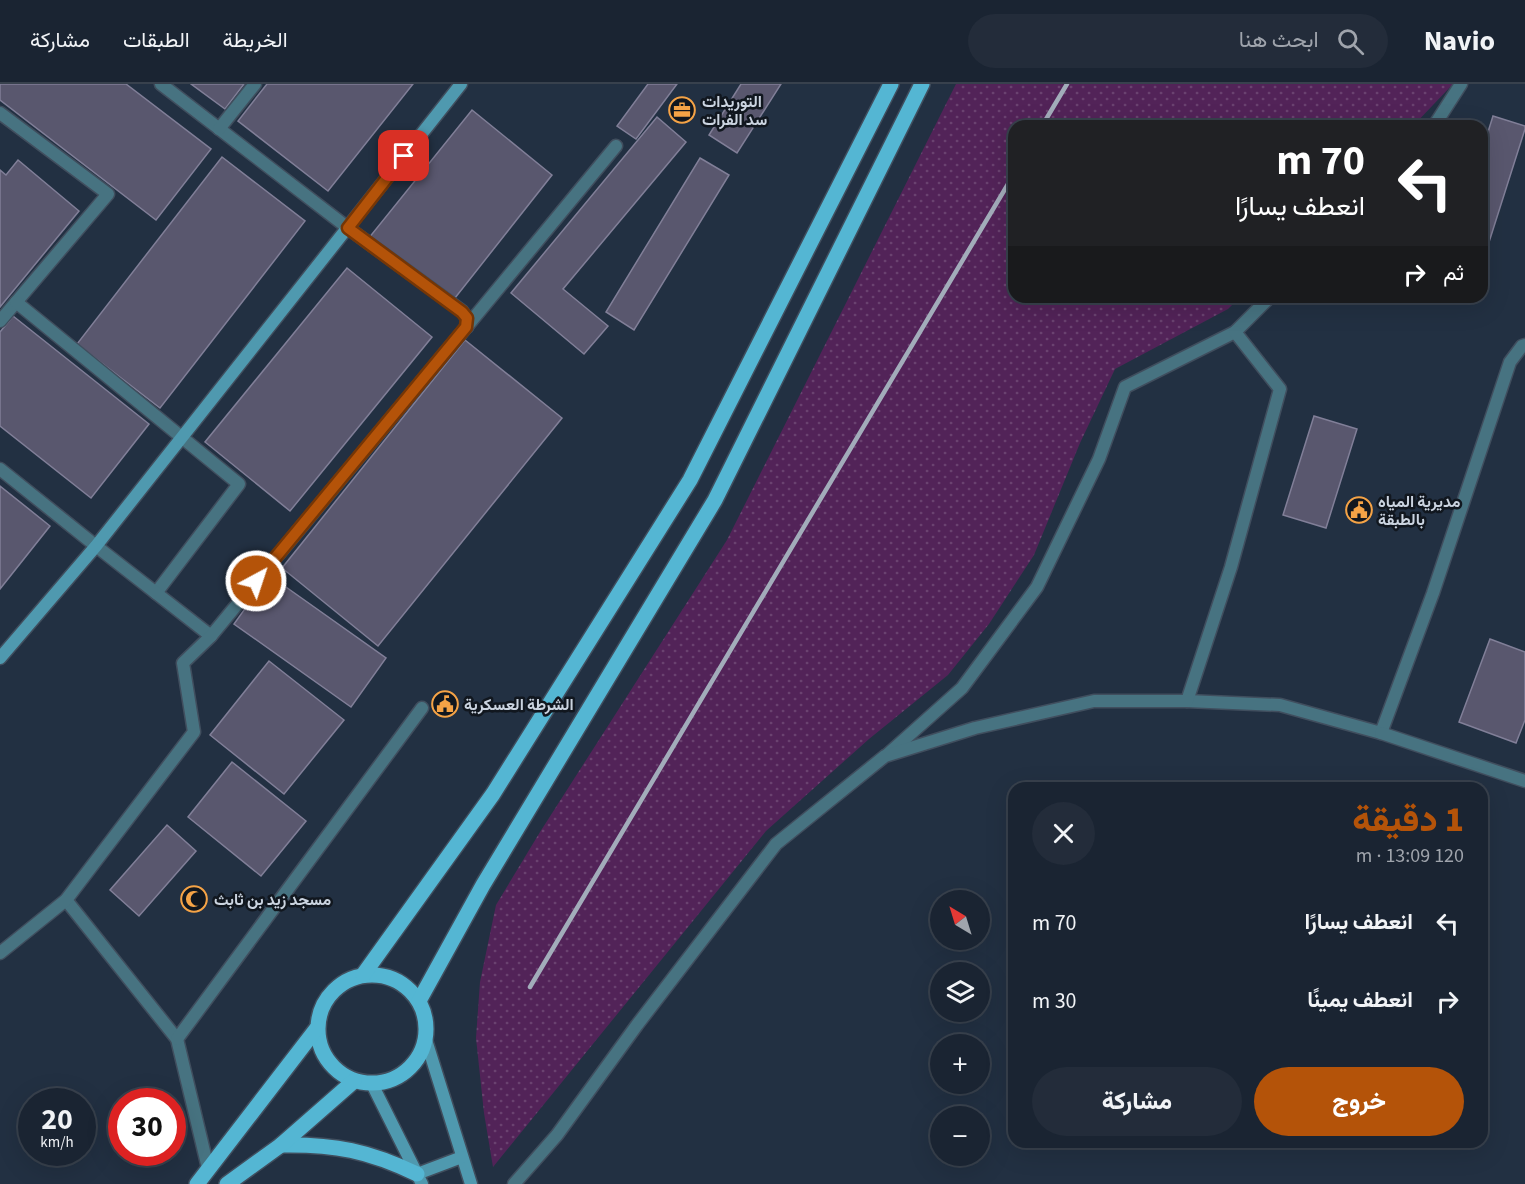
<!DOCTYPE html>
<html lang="ar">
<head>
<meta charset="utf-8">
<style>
	:root { --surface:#1a2432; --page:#232c3a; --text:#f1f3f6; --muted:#9fa4ac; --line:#38414d; --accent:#b45309 }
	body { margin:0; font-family:"Source Sans 3",Vazirmatn,sans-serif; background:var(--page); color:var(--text); direction:rtl; height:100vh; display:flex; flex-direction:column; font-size:22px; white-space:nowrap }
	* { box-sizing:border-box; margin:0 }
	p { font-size:20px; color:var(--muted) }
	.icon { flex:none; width:33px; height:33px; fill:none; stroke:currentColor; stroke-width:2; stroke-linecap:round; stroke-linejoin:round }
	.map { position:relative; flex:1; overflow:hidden; direction:ltr }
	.side { position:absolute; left:1008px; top:698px; width:480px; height:366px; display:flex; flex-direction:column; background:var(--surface); border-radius:18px; box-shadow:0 6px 24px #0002,0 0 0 2px var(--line); direction:rtl }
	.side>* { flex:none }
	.hud { position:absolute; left:1008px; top:36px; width:480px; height:183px; border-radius:18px; box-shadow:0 6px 24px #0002,0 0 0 2px var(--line); direction:rtl; background:#202124; color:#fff; overflow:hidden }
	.needle { width:39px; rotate:322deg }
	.tools { position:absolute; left:930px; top:806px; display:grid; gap:12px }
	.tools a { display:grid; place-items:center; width:60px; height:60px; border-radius:50%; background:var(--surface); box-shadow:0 6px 24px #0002,0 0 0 2px var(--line); font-size:30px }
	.speed { position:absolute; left:18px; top:1004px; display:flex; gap:12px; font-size:30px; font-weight:700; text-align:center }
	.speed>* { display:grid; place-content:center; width:78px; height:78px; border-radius:50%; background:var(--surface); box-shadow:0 6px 24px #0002,0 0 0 2px var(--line); line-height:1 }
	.speed small { font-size:15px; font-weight:400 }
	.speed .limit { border:9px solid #d22; background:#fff; color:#111 }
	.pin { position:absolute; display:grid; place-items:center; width:51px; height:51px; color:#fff; margin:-26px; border-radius:12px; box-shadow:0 3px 9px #0006 }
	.me { position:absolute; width:66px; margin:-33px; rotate:40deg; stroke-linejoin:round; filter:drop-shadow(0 0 4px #0008) }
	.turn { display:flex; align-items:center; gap:21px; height:126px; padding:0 24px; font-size:27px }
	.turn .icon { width:78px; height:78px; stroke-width:2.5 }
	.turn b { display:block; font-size:42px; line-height:51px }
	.then { display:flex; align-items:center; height:57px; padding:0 24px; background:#0003; gap:12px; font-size:22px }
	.round { display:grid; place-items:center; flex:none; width:63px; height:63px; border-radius:32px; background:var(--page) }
	.overview { display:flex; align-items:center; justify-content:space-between; height:102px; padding:0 24px }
	h1 { font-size:36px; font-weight:800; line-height:45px; color:var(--accent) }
	.button { display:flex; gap:12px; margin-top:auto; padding:12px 24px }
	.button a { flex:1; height:69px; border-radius:36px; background:var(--accent); color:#fff; font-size:24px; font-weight:800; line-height:69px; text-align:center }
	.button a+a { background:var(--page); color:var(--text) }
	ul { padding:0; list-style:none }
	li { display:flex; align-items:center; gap:18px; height:78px; padding:0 24px }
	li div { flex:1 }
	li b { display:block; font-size:22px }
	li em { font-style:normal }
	header { display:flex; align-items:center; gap:36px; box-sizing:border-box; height:84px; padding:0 30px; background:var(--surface); border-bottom:2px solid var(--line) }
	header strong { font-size:28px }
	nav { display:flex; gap:33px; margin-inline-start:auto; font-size:21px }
	.search { width:420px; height:54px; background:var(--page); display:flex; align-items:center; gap:15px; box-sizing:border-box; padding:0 21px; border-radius:33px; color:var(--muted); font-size:22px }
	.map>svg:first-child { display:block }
</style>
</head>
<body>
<header>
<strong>Navio</strong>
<div class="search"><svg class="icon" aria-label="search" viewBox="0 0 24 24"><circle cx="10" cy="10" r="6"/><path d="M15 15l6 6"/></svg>ابحث هنا</div>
<nav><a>الخريطة</a><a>الطبقات</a><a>مشاركة</a></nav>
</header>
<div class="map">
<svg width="1525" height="1100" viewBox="0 0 1525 1100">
	<defs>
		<pattern id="grass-dots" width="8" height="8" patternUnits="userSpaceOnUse" patternTransform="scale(1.5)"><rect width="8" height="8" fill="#522358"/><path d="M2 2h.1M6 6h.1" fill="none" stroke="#6a4270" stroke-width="1.8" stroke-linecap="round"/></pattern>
	</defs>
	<rect width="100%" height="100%" fill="#223042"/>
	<path fill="url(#grass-dots)" d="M956,0H1453L1413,42H1014V213H1240L1228,225L1115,285L1080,359L1034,471L989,540L948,591L869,655L766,747L493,1083L484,1029L476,954L480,898L496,821L540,748L727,456Z"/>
	<g fill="#59576e" stroke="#817f98" stroke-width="1.5">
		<path d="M0,0H126L211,65L156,136L0,16Z"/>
		<path d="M191,0H244L225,25Z"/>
		<path d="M267,0H413L328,107L238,37Z"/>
		<path d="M648,0H677L636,55L617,42Z"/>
		<path d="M741,0H781L737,69L709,51Z"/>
		<path d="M472,26L552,91L455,214L368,155Z"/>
		<path d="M1493,32L1525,42V45L1483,177H1482V67Z"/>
		<path d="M657,33L686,58L563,205L608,242L584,270L511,209Z"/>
		<path d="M222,73L305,137L160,324L77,260Z"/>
		<path d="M700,74L729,91L634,246L606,228Z"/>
		<path d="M18,76L79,127L0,223V86L6,91Z"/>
		<path d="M347,184L432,253L290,427L205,358Z"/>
		<path d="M13,232L149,340L91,414L0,342V248Z"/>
		<path d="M465,256L562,334L378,562L282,484Z"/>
		<path d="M1314,332L1357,345L1326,444L1283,431Z"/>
		<path d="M0,402L50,442L0,505Z"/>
		<path d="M269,491L386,574L351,623L234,540Z"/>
		<path d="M1490,555L1525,568V636L1516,659L1459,638Z"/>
		<path d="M269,577L344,636L284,710L210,651Z"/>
		<path d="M232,678L306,737L261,792L188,733Z"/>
		<path d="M167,741L196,767L139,832L110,806Z"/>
	</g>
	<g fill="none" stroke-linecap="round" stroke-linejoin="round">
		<g stroke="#404e5e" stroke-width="15">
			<g id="lane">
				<path d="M1434,42L1461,0"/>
				<path d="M1187,617L1280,621L1381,649L1433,509L1510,278L1522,262L1525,261"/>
				<path d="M1381,649L1525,697"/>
				<path d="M888,670L962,604L1037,503L1099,375L1125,303L1235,248L1270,213"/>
				<path d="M514,1100L557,1051L637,941L776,760L885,672L975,644L1094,617H1187L1231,483L1280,305L1235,248"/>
			</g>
		</g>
		<g stroke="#404e5e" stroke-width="15">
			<g id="street">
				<path d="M161,0L348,144L462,227L467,234V243"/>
				<path d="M0,29L108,110L0,237"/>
				<path d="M219,45L255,0"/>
				<path d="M16,218L239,400L156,509"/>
				<path d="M0,385L96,462L211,552"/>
				<path d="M66,816L177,955L208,1084"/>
				<path d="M0,869L66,816L194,648L183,579L211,552L616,62"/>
				<path d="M177,955L422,624"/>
			</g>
		</g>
		<g stroke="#404e5e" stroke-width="15">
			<g id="secondary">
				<path d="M0,574L96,462L461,0"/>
				<path d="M426,956L471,1100"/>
				<path d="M372,1000L422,1100"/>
				<path d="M417,1090L462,1073"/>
			</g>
		</g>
		<g stroke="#404e5e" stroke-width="18">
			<g id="primary">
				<circle cx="372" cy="945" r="54"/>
				<path d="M363,891L493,710L690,396L891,0"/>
				<path d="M419,917L483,801L715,416L922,0"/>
				<path d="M281,1061C335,1060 369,1067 417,1090"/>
				<path d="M197,1100L317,944"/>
				<path d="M227,1100L281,1061L354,997"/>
			</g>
		</g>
		<use href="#lane" stroke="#477381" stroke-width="12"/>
		<use href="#street" stroke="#477381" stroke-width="12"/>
		<use href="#secondary" stroke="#4f99af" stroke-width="12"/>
		<use href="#primary" stroke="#54b6d3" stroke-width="15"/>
		<g stroke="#a2acba" stroke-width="4.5">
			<path d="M1042,42L1067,0"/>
			<path d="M530,903L1014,90"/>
		</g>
	</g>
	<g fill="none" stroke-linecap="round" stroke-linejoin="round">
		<g stroke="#753606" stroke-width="15">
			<path id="route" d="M256,497L466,243L467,234L462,228L348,144L404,72"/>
		</g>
		<use href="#route" stroke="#b45309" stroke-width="10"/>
	</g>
	<defs>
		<g id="office-ring" transform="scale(1.35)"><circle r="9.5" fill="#11171f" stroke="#f5a346" stroke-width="1.5"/><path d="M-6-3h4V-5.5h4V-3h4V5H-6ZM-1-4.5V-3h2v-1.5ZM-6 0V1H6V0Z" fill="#f5a346"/></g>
		<g id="civic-ring" transform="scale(1.35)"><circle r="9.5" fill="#11171f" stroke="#f5a346" stroke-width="1.5"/><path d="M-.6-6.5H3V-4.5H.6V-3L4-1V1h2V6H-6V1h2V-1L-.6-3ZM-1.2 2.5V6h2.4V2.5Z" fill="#f5a346"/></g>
		<g id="mosque-ring" transform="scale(1.35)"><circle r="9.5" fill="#11171f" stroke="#f5a346" stroke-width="1.5"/><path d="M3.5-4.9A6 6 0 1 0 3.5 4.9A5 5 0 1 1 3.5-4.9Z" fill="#f5a346"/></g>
	</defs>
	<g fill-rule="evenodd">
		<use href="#office-ring" x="682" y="26"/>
		<use href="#civic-ring" x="1359" y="426"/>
		<use href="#civic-ring" x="445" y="620"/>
		<use href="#mosque-ring" x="194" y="815"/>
	</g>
	<g text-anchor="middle" stroke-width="5" stroke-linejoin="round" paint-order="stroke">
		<g font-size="16" font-weight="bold" fill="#cbd4e0" stroke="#11171f" text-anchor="start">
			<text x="702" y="23">التوريدات<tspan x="702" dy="18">سد الفرات</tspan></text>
			<text x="1378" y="423">مديرية المياه<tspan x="1378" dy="18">بالطبقة</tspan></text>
			<text x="464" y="626">الشرطة العسكرية</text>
			<text x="214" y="821">مسجد زيد بن ثابث</text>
		</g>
	</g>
</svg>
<div class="tools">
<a><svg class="needle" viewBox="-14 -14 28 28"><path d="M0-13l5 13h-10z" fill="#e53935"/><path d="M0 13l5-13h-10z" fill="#9fa4ac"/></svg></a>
<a><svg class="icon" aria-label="layers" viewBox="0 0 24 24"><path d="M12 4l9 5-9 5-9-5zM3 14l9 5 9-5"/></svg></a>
<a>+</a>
<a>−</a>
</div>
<div class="speed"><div>20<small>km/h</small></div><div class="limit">30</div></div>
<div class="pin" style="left:404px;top:72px;background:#d93025"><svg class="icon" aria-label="arrive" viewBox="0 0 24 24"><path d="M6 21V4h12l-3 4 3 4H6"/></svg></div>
<svg class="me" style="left:256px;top:497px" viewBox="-20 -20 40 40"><circle r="17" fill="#b45309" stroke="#fff" stroke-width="3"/><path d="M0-11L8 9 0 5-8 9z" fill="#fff"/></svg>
<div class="hud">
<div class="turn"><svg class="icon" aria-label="left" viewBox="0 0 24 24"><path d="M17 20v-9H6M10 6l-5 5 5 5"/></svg><div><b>70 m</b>انعطف يسارًا</div></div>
<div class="then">ثم<svg class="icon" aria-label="right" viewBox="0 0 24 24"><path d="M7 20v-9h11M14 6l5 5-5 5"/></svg></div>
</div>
<section class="side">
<div class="overview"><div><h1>1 دقيقة</h1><p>120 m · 13:09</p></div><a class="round"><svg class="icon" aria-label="close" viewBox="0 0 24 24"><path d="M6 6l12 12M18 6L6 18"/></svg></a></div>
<ul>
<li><svg class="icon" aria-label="left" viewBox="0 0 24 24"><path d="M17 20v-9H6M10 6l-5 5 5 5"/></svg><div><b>انعطف يسارًا</b></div><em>70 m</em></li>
<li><svg class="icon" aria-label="right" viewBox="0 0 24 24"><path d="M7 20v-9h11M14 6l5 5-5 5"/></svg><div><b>انعطف يمينًا</b></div><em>30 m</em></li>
</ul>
<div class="button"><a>خروج</a><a>مشاركة</a></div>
</section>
</div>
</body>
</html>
